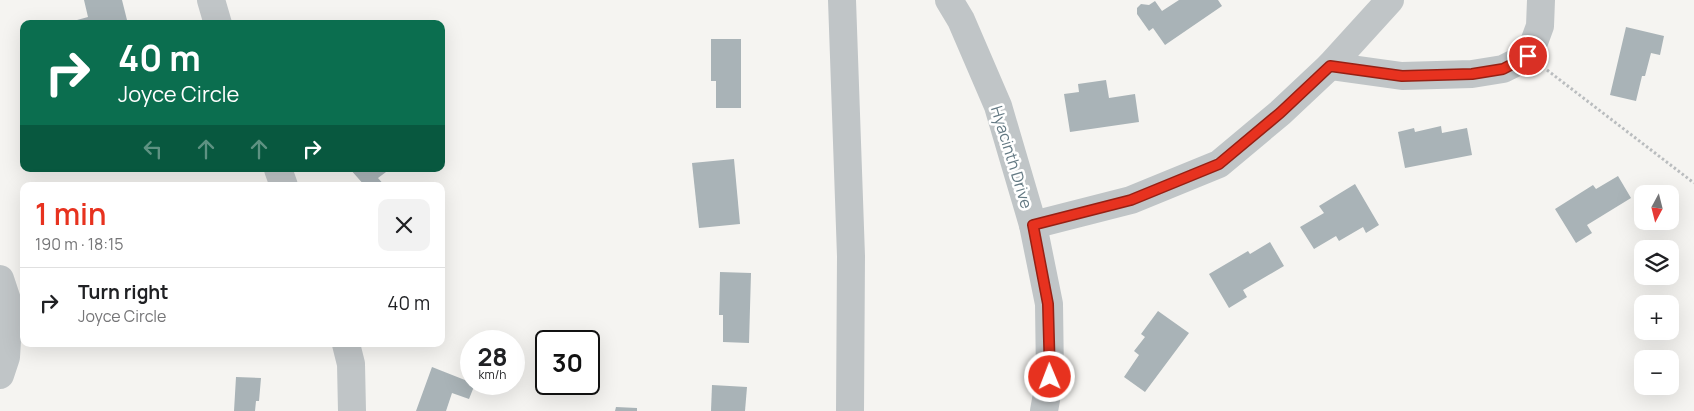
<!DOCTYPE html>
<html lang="en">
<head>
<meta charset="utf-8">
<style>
	:root { --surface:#fff; --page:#f2f2f2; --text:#202124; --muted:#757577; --line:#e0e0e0; --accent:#e7321f }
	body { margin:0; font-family:Manrope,sans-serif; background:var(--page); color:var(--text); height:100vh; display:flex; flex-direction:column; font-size:19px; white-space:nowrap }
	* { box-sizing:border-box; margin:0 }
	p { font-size:16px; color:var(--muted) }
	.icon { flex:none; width:28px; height:28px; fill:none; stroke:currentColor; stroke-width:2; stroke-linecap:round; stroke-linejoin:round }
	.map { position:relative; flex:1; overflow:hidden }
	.panel { position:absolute; left:20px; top:182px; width:425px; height:165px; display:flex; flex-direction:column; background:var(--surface); border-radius:10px; box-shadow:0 5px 20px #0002 }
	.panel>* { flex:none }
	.top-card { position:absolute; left:20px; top:20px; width:425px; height:152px; border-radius:10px; box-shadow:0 5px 20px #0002; background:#0b6e4f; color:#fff; overflow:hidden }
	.needle { width:32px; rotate:187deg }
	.tools { position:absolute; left:1634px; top:185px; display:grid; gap:10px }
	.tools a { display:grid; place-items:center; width:45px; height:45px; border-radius:10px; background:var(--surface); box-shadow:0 5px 20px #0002; font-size:25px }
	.speed { position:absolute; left:460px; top:330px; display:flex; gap:10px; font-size:25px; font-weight:700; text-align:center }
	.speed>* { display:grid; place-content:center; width:65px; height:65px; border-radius:50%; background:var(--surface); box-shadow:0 5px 20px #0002; line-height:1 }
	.speed small { font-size:12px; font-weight:400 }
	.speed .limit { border:2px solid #111; border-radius:8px; background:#fff; color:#111 }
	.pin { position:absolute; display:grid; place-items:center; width:42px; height:42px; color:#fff; margin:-21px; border:2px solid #fff; border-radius:50%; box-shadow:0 1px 5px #0007 }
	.me { position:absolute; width:55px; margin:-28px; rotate:359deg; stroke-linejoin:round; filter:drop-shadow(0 0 4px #0008) }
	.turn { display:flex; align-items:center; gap:18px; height:105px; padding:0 15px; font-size:22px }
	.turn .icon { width:65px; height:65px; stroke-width:2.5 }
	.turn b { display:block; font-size:35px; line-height:42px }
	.lanes { display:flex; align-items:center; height:48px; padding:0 15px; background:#0003; justify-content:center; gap:25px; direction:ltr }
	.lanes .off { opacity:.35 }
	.round { display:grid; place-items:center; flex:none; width:52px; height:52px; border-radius:10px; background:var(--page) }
	.summary { display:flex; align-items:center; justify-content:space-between; height:85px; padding:0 15px }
	h1 { font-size:30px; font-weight:600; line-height:38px; color:var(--accent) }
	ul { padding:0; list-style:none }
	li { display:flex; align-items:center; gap:15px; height:70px; padding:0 15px; border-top:1px solid var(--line) }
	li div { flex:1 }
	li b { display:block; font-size:19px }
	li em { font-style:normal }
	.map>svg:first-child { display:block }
</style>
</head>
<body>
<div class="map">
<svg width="1694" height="411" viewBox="0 0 1694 411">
	<rect width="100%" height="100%" fill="#f5f4f1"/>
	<g fill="#a9b3b7">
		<path d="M84,0H122L128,24H78L77,20L88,17Z"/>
		<path d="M1179,0H1218L1222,6L1165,45L1153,28L1149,31L1137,14V8L1141,4L1149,5L1155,1L1162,11Z"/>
		<path d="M1626,27L1664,36L1660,55L1651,53L1645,76H1642L1636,101L1610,95Z"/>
		<path d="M711,39H741V108H716V81H711Z"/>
		<path d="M1106,80L1109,98L1135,94L1139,122L1070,132L1064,94L1079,92L1078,84Z"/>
		<path d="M1441,126L1442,133L1467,128L1472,155L1405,168L1398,132L1414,128L1415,132Z"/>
		<path d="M734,159L740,224L699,228L692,163Z"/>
		<path d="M350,169H383L386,172L378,178L385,186H365Z"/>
		<path d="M1618,176L1631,198L1587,225L1592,233L1576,243L1555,209L1593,185L1596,189Z"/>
		<path d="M1355,184L1379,225L1366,233L1363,227L1339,241L1336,236L1314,249L1300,227L1324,213L1319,206Z"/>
		<path d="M1270,242L1284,266L1243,290L1247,297L1229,308L1209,274L1248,251L1250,254Z"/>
		<path d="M720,272L751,273L749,343L723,342V315H719Z"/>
		<path d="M1158,311L1189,333L1145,392L1124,377L1139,355L1134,351L1145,337L1141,334Z"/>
		<path d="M432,367L475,384L469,399L452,393L446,411H416Z"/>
		<path d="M236,377L261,378L259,401H256L255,411H234Z"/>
		<path d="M712,385L747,387L745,411H711Z"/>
		<path d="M616,407L637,408V411H615Z"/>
	</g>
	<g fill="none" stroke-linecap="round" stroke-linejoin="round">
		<path stroke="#babdbf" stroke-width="3" stroke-dasharray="2.5 2.5" stroke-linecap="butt" d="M1547,70L1694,183"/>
		<g stroke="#c0c5c7" stroke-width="28">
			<path d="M211,0L218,24"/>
			<path d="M842,0L851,256L850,411"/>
			<path d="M949,0L961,20L998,106L1033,225L1049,304L1050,377L1044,411"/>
			<path d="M1330,66L1402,76L1472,74L1503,69L1529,56L1540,26L1541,0"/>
			<path d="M278,169L284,186"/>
			<path d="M1033,225L1131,200L1219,164L1280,113L1330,66L1390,0"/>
			<path d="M0,279L9,306L6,357L0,375"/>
			<path d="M346,344L351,364L352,411"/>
		</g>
	</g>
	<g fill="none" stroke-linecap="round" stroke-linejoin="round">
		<g stroke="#962014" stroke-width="12">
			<path id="route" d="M1050,377L1048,304L1033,225L1131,200L1219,164L1280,113L1330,66L1402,76L1472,74L1503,69L1528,56"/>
		</g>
		<use href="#route" stroke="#e7321f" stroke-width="9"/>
	</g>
	<g text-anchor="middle" stroke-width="5" stroke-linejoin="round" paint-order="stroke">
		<g font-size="16" fill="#637983" stroke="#fff">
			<text transform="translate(1012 157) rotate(73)" y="6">Hyacinth Drive</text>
		</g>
	</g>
</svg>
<div class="tools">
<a><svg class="needle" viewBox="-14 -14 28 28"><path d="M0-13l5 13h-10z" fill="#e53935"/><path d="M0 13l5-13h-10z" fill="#757577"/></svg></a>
<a><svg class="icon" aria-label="layers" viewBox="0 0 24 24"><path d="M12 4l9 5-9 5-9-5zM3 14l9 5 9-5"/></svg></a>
<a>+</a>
<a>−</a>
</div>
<div class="speed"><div>28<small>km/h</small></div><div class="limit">30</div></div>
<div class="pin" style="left:1528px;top:56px;background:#d93025"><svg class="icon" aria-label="arrive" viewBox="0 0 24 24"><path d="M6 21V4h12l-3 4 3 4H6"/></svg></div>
<svg class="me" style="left:1050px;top:377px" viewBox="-20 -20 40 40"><circle r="17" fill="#e7321f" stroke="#fff" stroke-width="3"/><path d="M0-11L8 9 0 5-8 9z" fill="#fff"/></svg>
<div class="top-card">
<div class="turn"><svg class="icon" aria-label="right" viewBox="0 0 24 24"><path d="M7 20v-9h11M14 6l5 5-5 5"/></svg><div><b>40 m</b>Joyce Circle</div></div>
<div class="lanes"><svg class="icon off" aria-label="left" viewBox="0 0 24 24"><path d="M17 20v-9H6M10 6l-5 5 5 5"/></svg><svg class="icon off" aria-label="ahead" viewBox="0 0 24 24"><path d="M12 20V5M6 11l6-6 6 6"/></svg><svg class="icon off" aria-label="ahead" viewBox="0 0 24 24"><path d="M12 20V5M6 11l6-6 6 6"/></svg><svg class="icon" aria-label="right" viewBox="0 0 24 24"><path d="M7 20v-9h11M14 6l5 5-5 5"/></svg></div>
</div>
<section class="panel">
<div class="summary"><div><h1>1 min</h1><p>190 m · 18:15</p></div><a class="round"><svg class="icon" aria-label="close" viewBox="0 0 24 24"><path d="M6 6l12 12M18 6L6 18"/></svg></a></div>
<ul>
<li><svg class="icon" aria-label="right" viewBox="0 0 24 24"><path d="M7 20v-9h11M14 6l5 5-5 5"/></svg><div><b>Turn right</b><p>Joyce Circle</p></div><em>40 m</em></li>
</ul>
</section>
</div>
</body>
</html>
